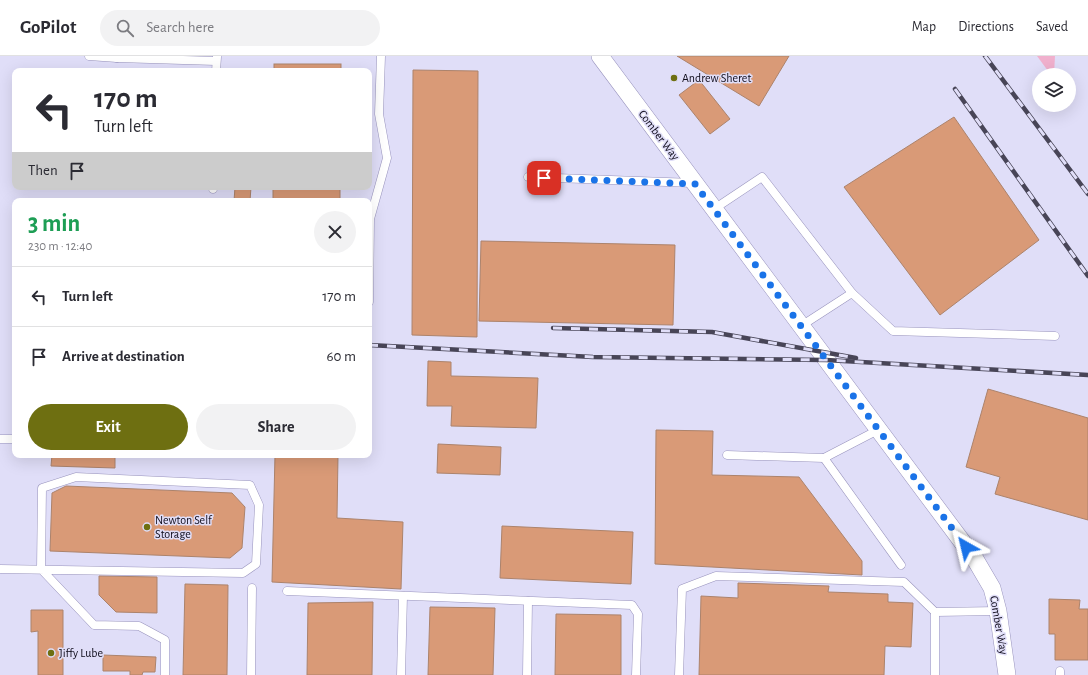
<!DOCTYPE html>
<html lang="en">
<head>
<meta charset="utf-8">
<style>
	:root { --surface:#fff; --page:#f2f2f3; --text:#2b2b33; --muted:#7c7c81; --line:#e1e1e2; --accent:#6e6f11 }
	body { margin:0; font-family:"Alegreya Sans",sans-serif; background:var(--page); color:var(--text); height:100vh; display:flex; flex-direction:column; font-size:15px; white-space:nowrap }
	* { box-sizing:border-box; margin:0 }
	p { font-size:13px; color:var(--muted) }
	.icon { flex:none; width:22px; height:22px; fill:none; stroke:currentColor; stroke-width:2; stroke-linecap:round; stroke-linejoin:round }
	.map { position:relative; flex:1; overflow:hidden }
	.side { position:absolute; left:12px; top:142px; width:360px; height:260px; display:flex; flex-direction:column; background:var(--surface); border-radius:8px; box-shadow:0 4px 16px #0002 }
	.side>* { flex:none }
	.banner { position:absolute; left:12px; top:12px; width:360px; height:122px; border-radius:8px; box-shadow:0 4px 16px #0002; background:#fff; color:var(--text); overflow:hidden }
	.controls { position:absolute; left:1032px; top:12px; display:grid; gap:8px }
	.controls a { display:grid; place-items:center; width:44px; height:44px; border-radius:50%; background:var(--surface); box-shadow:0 4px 16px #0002; font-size:20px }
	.pin { position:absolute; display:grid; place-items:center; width:34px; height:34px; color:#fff; margin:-17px; border-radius:8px; box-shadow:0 2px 6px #0006 }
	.me { position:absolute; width:44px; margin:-22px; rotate:323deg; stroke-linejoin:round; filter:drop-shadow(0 0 3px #0008) }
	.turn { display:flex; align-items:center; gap:14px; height:84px; padding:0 16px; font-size:18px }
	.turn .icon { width:52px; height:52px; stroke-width:2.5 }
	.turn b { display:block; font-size:28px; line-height:34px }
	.then { display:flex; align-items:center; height:38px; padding:0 16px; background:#0003; gap:8px; font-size:15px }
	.round { display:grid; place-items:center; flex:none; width:42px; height:42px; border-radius:21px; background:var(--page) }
	.head { display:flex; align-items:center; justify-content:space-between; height:68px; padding:0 16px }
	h1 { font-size:24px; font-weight:700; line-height:30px; color:#1e9e55 }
	.button { display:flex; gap:8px; margin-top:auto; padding:8px 16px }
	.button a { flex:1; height:46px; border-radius:24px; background:var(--accent); color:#fff; font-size:16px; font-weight:700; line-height:46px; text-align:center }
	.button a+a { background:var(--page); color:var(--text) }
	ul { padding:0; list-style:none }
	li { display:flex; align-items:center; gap:12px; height:60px; padding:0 16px; border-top:1px solid var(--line) }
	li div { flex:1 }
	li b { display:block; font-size:15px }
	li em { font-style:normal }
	header { display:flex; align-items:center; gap:24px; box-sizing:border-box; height:56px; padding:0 20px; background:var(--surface); border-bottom:1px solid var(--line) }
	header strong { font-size:19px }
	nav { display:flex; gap:22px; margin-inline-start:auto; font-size:14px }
	.search { width:280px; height:36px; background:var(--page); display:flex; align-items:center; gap:10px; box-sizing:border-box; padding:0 14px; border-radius:22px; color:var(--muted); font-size:15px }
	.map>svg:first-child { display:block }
</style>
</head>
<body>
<header>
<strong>GoPilot</strong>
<div class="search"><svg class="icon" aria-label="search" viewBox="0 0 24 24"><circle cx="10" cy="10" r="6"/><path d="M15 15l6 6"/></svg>Search here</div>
<nav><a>Map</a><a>Directions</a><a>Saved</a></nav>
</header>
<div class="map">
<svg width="1088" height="619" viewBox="0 0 1088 619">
	<rect width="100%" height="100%" fill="#e0def8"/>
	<path fill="#f0b0cd" d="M1037,0H1055L1054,19H1051Z"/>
	<g fill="#d99a77" stroke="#ac836c">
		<path d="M677,0H789L759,50Z"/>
		<rect x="274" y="8" width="67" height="7"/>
		<path d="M413,14L478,15L477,281L412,279Z"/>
		<path d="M699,24L730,63L710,78L679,39Z"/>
		<path d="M954,61L1039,184L940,259L844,131Z"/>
		<path d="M235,131H251L250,145H234Z"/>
		<rect x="273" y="131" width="67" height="14"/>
		<path d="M481,185L675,189L673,269L479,265Z"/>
		<path d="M428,305L451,306V320L538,322L536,372L451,370L452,350H427Z"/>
		<path d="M988,333L1088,362V464L995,438L1000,421L966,411Z"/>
		<path d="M656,374L713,375L712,419L799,421L862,505V519L655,508Z"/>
		<path d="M438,388L501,391L500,419L437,417Z"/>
		<path d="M52,399H115V412L51,410Z"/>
		<path d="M275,399H338L337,462L403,466L401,533L272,526Z"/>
		<path d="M66,430L232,437L245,451L242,492L230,502L50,495L52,437Z"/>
		<path d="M502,470L633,476L631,528L500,522Z"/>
		<path d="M99,520L157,521V557L116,556L99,539Z"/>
		<path d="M738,527L829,530L828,536L888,538V546L913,547L911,591L885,590L884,619H699L701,540L738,542Z"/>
		<path d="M185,528L228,529L227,619H183Z"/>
		<path d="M1049,543L1080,544L1079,553H1088V604H1055V578H1049Z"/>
		<path d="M373,546L372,619H307L308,547Z"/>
		<path d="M430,551L495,552L493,619H428Z"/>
		<path d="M31,554H63V619H38V575L31,576Z"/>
		<path d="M556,558L621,559V619H555Z"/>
		<path d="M103,599L156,601L155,616H143L142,619H130V615H103Z"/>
	</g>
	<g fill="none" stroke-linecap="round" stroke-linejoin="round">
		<g stroke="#9893bd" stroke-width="9">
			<g id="service">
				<path d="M89,0L117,2"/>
				<path d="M117,0V2L216,5"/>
				<path d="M216,15L217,1"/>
				<path d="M528,121L694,127"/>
				<path d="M213,133V131"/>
				<path d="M714,153L762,121L852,237"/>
				<path d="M369,246L370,163L387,102L379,58L381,0"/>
				<path d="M801,270L852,237L893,275L1055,280"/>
				<path d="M878,374L824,402L901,509"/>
				<path d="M0,383H15"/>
				<path d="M727,399L824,402"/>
				<path d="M0,513L243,517L256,508L259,449L250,429L76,421L42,432L41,513L94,569L139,570L165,584V619"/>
				<path d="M287,535L632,549L638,558L636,619"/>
				<path d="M251,619L252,532"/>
				<path d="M401,619L403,540"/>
				<path d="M527,619L528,545"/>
				<path d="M679,619L682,533L716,520L904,526L935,556L998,555"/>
				<path d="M935,619V556"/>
				<path d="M1060,619V615"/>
			</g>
		</g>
		<g stroke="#9893bd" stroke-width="18">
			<path id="minor" d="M600,0L975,503L992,532L998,555L1007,619"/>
		</g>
		<use href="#service" stroke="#fff" stroke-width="8"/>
		<use href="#minor" stroke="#fff" stroke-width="17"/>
		<g stroke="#484557" stroke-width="4.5">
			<g id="rail">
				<path d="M985,0L1088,138"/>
				<path d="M955,33L1088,220"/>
				<path d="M553,272L712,276L856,302"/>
				<path d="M369,289L593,301L826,304L1088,319"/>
			</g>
		</g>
		<use href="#rail" stroke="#e0def8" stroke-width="3" stroke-dasharray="9" stroke-linecap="butt"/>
	</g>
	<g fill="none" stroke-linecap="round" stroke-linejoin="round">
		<path stroke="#1a73e8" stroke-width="7" stroke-dasharray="0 12.6" d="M544,122L695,128L966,491"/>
	</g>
	<g fill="#6e6f11" stroke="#e0def8" stroke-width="1.5">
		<circle cx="674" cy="22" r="4"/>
		<circle cx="147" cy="471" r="4"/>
		<circle cx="51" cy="597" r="4"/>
	</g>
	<g text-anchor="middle" stroke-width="3" stroke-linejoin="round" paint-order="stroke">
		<g font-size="12" fill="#0e0b1a" stroke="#e0def8" text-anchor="start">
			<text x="682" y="26">Andrew Sheret</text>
			<text x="155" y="468">Newton Self<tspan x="155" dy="14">Storage</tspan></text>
			<text x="59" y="601">Jiffy Lube</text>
		</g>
		<g font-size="12" fill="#0e0b1a" stroke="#e0def8">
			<text transform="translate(659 79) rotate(53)" y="4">Comber Way</text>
			<text transform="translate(999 569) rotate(80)" y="4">Comber Way</text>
		</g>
	</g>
</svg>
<div class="controls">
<a><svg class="icon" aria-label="layers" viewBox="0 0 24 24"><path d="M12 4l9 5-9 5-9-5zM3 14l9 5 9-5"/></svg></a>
</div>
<div class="pin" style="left:544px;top:122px;background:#d93025"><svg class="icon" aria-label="arrive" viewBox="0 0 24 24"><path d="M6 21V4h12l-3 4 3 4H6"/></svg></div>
<svg class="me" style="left:966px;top:491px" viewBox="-20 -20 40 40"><path d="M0-17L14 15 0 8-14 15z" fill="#1a73e8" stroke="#fff" stroke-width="4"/></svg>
<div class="banner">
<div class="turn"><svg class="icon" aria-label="left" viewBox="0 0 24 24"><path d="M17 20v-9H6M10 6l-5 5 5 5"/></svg><div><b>170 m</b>Turn left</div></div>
<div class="then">Then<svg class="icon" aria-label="arrive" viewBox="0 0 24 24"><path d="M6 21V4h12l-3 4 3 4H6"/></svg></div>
</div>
<section class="side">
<div class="head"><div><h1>3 min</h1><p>230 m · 12:40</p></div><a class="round"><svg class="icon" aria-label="close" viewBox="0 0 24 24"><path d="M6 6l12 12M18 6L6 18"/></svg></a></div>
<ul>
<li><svg class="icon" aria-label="left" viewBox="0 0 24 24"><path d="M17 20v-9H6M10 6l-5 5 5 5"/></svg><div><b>Turn left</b></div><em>170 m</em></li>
<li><svg class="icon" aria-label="arrive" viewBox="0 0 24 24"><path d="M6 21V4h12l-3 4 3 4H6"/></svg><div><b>Arrive at destination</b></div><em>60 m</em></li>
</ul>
<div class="button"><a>Exit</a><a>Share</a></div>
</section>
</div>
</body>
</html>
